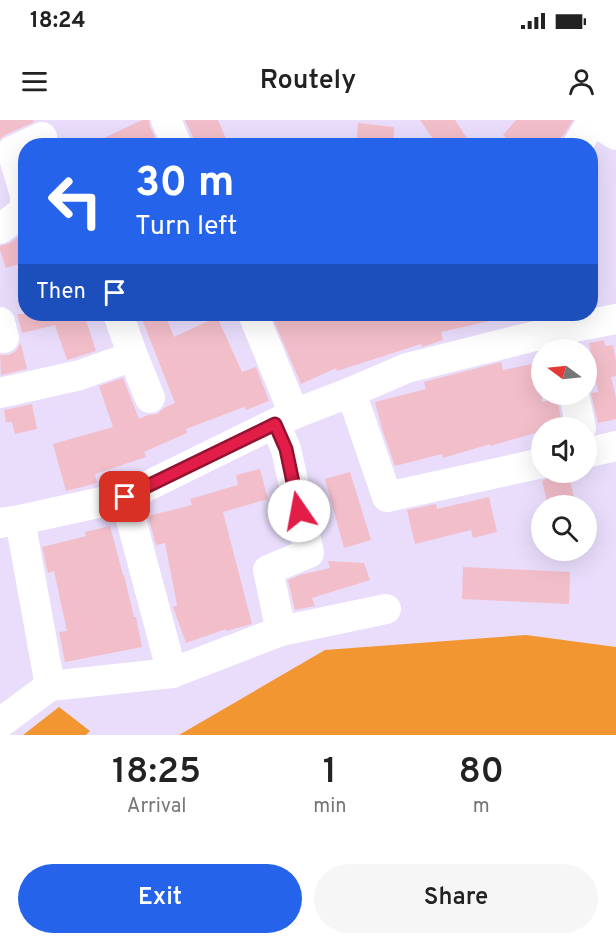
<!DOCTYPE html>
<html lang="en">
<head>
<meta charset="utf-8">
<style>
	:root { --surface:#fff; --page:#f6f6f6; --text:#222; --muted:#767676; --accent:#2563eb }
	body { margin:0; font-family:Overpass,sans-serif; background:var(--page); color:var(--text); height:100vh; display:flex; flex-direction:column; font-size:22px; white-space:nowrap }
	* { box-sizing:border-box; margin:0 }
	p { font-size:20px; color:var(--muted) }
	.icon { flex:none; width:33px; height:33px; fill:none; stroke:currentColor; stroke-width:2; stroke-linecap:round; stroke-linejoin:round }
	.map { position:relative; height:615px; overflow:hidden }
	.side { display:flex; flex-direction:column; background:var(--surface); flex:1 }
	.side>* { flex:none }
	.guide { position:absolute; left:18px; top:18px; width:580px; height:183px; border-radius:24px; box-shadow:0 6px 24px #0002; background:#2563eb; color:#fff; overflow:hidden }
	.needle { width:39px; rotate:285deg }
	.fabs { position:absolute; left:531px; top:219px; display:grid; gap:12px }
	.fabs a { display:grid; place-items:center; width:66px; height:66px; border-radius:50%; background:var(--surface); box-shadow:0 6px 24px #0002; font-size:30px }
	.pin { position:absolute; display:grid; place-items:center; width:51px; height:51px; color:#fff; margin:-26px; border-radius:12px; box-shadow:0 3px 9px #0006 }
	.me { position:absolute; width:66px; margin:-33px; rotate:348deg; stroke-linejoin:round; filter:drop-shadow(0 0 4px #0008) }
	.turn { display:flex; align-items:center; gap:21px; height:126px; padding:0 18px; font-size:27px }
	.turn .icon { width:78px; height:78px; stroke-width:2.5 }
	.turn b { display:block; font-size:42px; line-height:51px }
	.then { display:flex; align-items:center; height:57px; padding:0 18px; background:#0003; gap:12px; font-size:22px }
	.eta { display:flex; justify-content:space-evenly; align-items:center; height:102px; text-align:center }
	.eta b { font-size:36px; font-weight:600; line-height:42px }
	.action { display:flex; gap:12px; margin-top:auto; padding:12px 18px }
	.action a { flex:1; height:69px; border-radius:36px; background:var(--accent); color:#fff; font-size:24px; font-weight:600; line-height:69px; text-align:center }
	.action a+a { background:var(--page); color:var(--text) }
	.status { display:flex; justify-content:space-between; align-items:center; height:42px; padding:0 30px; background:var(--surface); direction:ltr }
	.status svg { height:16px; fill:currentColor }
	header { display:flex; justify-content:space-between; align-items:center; height:78px; padding:0 18px; background:var(--surface); font-size:27px; font-weight:600 }
	.map>svg:first-child { display:block }
</style>
</head>
<body>
<div class="status"><b>18:24</b><svg viewBox="0 0 49 12"><path d="M0 12V9h3v3zM5 12V6h3v6zM10 12V3h3v9zM15 12V0h3v12zM26 1h20v11H26zM47 4h2v5h-2z"/></svg></div>
<header><svg class="icon" aria-label="menu" viewBox="0 0 24 24"><path d="M4 6h16M4 12h16M4 18h16"/></svg>Routely<svg class="icon" aria-label="person" viewBox="0 0 24 24"><circle cx="12" cy="8" r="4"/><path d="M4 21q1-7 8-7t8 7"/></svg></header>
<div class="map">
<svg width="616" height="615" viewBox="0 0 616 615">
	<rect width="100%" height="100%" fill="#e9ddfb"/>
	<g fill="#f19631">
		<path d="M526,515L616,527V615H179L325,530Z"/>
		<path d="M59,587L90,611L86,615H23Z"/>
	</g>
	<g fill="#f2beca">
		<path d="M0,0H33L34,2L5,15L0,19Z"/>
		<path d="M142,0H149L150,7L155,17L137,26H87Z"/>
		<path d="M185,0H218L229,26H197Z"/>
		<path d="M420,0H455L472,26H438Z"/>
		<path d="M516,0H573L565,13L553,26H515L503,15Z"/>
		<path d="M358,3L394,7L393,26H356Z"/>
		<path d="M26,111V142L6,148L0,130V126L10,123Z"/>
		<path d="M17,194H84L96,231L67,240L55,205L22,213Z"/>
		<path d="M140,194H165L174,217L217,197L242,252L256,247L269,281L246,290L244,287L186,309L187,313L144,332L146,337L95,354L97,363L66,371L53,324L113,307L99,266L123,258L139,299L148,295L157,294L164,288L175,283Z"/>
		<path d="M271,194H490V201L441,212L443,220L422,227L421,224L337,251L336,248L301,264Z"/>
		<path d="M604,220L605,226L613,225L616,241V256L611,257L616,278V299L598,303L591,273L598,272L589,223Z"/>
		<path d="M20,224H21L27,249L1,255L0,235H9L16,231Z"/>
		<path d="M501,242L503,250L542,242V282L557,278L563,308H542V311L490,326V324L443,338L442,334L395,346L382,309L375,282L426,269L424,262L439,258Z"/>
		<path d="M32,284L37,309L15,314L12,302H6L4,290Z"/>
		<path d="M260,349L268,379L223,392L252,504L226,511V509L186,523L173,487L177,485L165,423L156,425L148,396L192,385L190,379L238,365L236,355Z"/>
		<path d="M350,352L371,420L344,428L325,359Z"/>
		<path d="M556,352H568L576,386H548L542,361L553,356Z"/>
		<path d="M489,377L497,412L473,418L471,410L415,424L407,390L436,384L437,389Z"/>
		<path d="M110,406L123,455H124L134,497H136L142,527L65,542L59,512L67,511L54,451L48,453L42,427L86,416L85,412Z"/>
		<path d="M328,441L364,443L370,460L312,478L315,486L295,490L288,460L300,455L330,448Z"/>
		<path d="M463,447L570,452L569,484L462,479Z"/>
	</g>
	<g fill="none" stroke-linecap="round" stroke-linejoin="round">
		<g stroke="#fff" stroke-width="30">
			<path d="M166,0L177,26"/>
			<path d="M593,1L616,15"/>
			<path d="M577,26L593,0"/>
			<path d="M0,109L25,90V75L12,31L42,17"/>
			<path d="M253,194L294,294"/>
			<path d="M0,202L4,218"/>
			<path d="M133,236L150,278"/>
			<path d="M351,272L387,377L542,343"/>
			<path d="M0,273L80,255L133,236L118,194"/>
			<path d="M574,274L581,308"/>
			<path d="M275,304L286,329L309,433L268,450L281,511"/>
			<path d="M586,333L616,326"/>
			<path d="M125,377L172,553L281,511L386,489"/>
			<path d="M20,400L50,566L172,553"/>
			<path d="M0,403L20,400L125,377L294,294L351,272L407,248L559,210L616,199"/>
			<path d="M0,603L50,566"/>
		</g>
	</g>
	<g fill="none" stroke-linecap="round" stroke-linejoin="round">
		<g stroke="#92132f" stroke-width="15">
			<path id="route" d="M125,377L275,304L286,329L299,391"/>
		</g>
		<use href="#route" stroke="#e11d48" stroke-width="10"/>
	</g>
</svg>
<div class="fabs">
<a><svg class="needle" viewBox="-14 -14 28 28"><path d="M0-13l5 13h-10z" fill="#e53935"/><path d="M0 13l5-13h-10z" fill="#767676"/></svg></a>
<a><svg class="icon" aria-label="sound" viewBox="0 0 24 24"><path d="M4 9h4l5-4v14l-5-4H4zM17 9q2 3 0 6"/></svg></a>
<a><svg class="icon" aria-label="search" viewBox="0 0 24 24"><circle cx="10" cy="10" r="6"/><path d="M15 15l6 6"/></svg></a>
</div>
<div class="pin" style="left:125px;top:377px;background:#d93025"><svg class="icon" aria-label="arrive" viewBox="0 0 24 24"><path d="M6 21V4h12l-3 4 3 4H6"/></svg></div>
<svg class="me" style="left:299px;top:391px" viewBox="-20 -20 40 40"><circle r="19" fill="#fff"/><path d="M0-13L10 11 0 6-10 11z" fill="#e11d48"/></svg>
<div class="guide">
<div class="turn"><svg class="icon" aria-label="left" viewBox="0 0 24 24"><path d="M17 20v-9H6M10 6l-5 5 5 5"/></svg><div><b>30 m</b>Turn left</div></div>
<div class="then">Then<svg class="icon" aria-label="arrive" viewBox="0 0 24 24"><path d="M6 21V4h12l-3 4 3 4H6"/></svg></div>
</div>
</div>
<section class="side">
<div class="eta">
<div><b>18:25</b><p>Arrival</p></div>
<div><b>1</b><p>min</p></div>
<div><b>80</b><p>m</p></div>
</div>
<div class="action"><a>Exit</a><a>Share</a></div>
</section>
</body>
</html>
